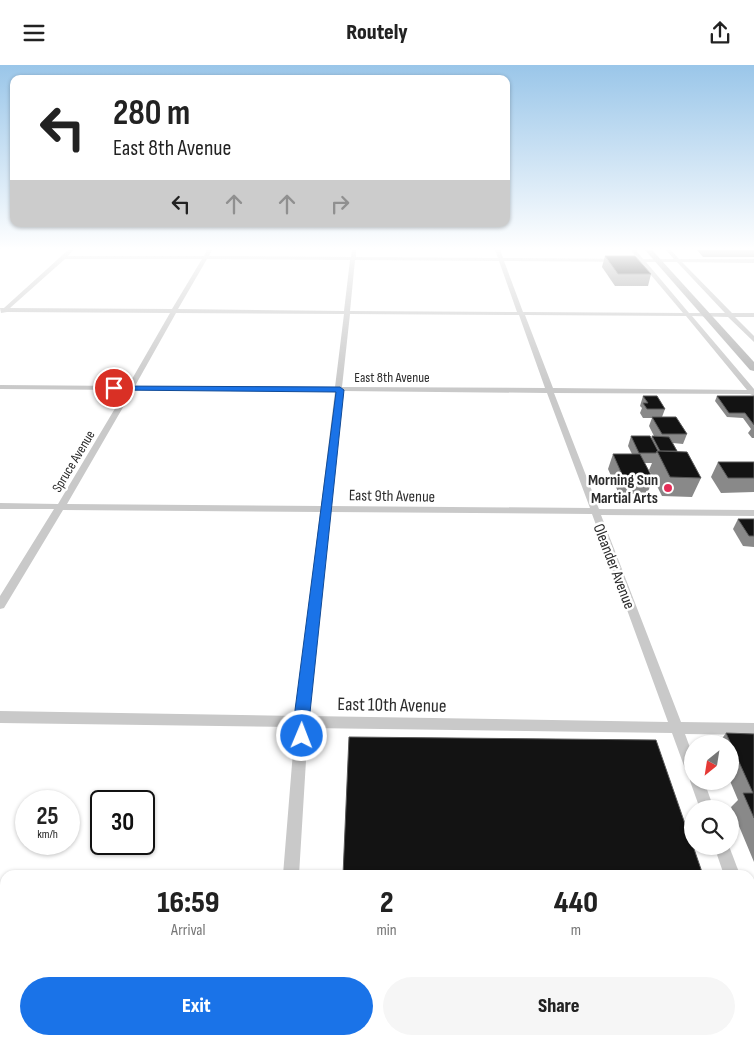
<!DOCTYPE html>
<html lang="en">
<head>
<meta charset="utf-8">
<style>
	:root { --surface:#fff; --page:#f6f6f6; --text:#222; --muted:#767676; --accent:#1a73e8 }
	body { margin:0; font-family:"Sofia Sans Condensed",sans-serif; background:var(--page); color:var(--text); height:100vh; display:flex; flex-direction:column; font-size:19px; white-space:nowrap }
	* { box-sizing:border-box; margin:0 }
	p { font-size:16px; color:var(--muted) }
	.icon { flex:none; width:28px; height:28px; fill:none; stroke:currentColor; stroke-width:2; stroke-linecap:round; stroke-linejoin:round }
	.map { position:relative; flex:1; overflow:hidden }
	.panel { position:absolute; left:0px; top:805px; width:755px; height:175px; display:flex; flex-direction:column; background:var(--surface); border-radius:15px 15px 0 0; box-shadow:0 1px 4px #0004 }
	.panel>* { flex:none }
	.guide { position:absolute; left:10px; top:10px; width:500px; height:152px; border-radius:10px; box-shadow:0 1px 4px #0004; background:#fff; color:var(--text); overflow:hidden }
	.needle { width:32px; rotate:210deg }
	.buttons { position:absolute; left:684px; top:670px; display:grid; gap:10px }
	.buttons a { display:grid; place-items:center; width:55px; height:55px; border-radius:50%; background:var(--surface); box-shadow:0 1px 4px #0004; font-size:25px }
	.speed { position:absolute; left:15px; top:725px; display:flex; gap:10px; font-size:25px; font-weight:700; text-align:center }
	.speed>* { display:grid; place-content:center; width:65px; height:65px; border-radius:50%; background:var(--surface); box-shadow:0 1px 4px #0004; line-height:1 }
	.speed small { font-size:12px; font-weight:400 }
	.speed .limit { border:2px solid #111; border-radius:8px; background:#fff; color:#111 }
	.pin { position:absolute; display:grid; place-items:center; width:42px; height:42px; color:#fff; margin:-21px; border:2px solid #fff; border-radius:50%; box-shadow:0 1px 5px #0007 }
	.me { position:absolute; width:55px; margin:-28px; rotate:1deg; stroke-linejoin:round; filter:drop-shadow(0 0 4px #0008) }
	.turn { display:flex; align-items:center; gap:18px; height:105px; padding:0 20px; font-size:22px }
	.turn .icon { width:65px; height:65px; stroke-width:2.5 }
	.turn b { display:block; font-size:35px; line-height:42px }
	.lanes { display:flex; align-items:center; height:48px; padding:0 20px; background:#0003; justify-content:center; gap:25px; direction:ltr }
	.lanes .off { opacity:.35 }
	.eta { display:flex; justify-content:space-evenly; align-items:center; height:85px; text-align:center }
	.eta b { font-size:30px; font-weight:800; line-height:35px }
	.cta { display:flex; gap:10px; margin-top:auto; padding:10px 20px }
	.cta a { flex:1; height:58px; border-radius:30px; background:var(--accent); color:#fff; font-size:20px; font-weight:800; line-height:58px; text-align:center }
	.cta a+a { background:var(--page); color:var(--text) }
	header { display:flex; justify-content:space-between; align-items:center; height:65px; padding:0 20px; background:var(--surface); font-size:22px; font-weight:800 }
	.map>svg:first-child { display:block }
</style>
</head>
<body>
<header><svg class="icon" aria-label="menu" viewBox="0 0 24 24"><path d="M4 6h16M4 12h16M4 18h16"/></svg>Routely<svg class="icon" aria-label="share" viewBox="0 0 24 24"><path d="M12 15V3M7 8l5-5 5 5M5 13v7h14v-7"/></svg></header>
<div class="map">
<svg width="754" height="980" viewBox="0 0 754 980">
	<rect width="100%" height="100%" fill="#fff"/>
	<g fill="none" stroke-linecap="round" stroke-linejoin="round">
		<g fill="#c9c9c9" fill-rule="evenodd">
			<path d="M68,185H73L68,191H204L207,185H212L209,191L351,192L352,185H356V192L498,193L495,185H500L503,193L638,194L631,185H636L643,194H674L666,185H671L679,194H754V198L682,197L732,248H754V252H735L754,271V277L728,252L692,251L754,324V331L750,329L554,328L599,444L754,445V451L601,450L681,657L754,658V670L685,669L692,688V710L687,709L672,668L308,663L299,810H283L295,662L0,658V646L296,651L320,447L63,445L4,543L0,544V531L54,444H0V438L58,439L126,325L0,324V320L128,321L170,248L7,247L1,248L0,243H4ZM65,194H202L172,244L10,243ZM207,194L350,195L344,246L178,244ZM355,195L499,196L517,247L350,246ZM504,196L640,197L683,248L523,247ZM646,197H677L725,248H689ZM176,248L344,249L335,322L135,321ZM350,249L519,250L545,323L342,322ZM525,250L686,251L747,325L553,323ZM133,325L335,326L321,441L67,439ZM342,326L547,328L590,443L330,441ZM330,447L592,449L668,657L309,651Z"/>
			<path d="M692,711V716H704L714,744H700L690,716Z"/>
			<path d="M714,781H729L740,810H724Z"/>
			<path d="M750,851L754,853V878L750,877Z"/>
			<rect x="265" y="975" width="18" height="5"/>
		</g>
		<path fill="#b6b6b6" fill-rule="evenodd" d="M645,185H652L754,297V306L750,305Z"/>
	</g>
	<g fill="#898989">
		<path d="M690,185H754V192H703L697,185Z"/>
		<path d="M605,191L651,209L648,221H615L602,202Z"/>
		<path d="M643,331L665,344L662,352L687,369L683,379L673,378L677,386L701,413L692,432L662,431L649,405L652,398H644L653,414L647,429H619L608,404L613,389H632L628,381L631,371L651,374L652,371H654L649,361L652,353H643L640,348L642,343L640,341Z"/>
		<path d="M717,331H754V373H752L748,368L751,364L743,353L727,352L715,336Z"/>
		<path d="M718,397H754V427L721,428L711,412Z"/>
		<path d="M738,454H754V482L743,481L733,464Z"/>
		<path d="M726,668L754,669V797L731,742L738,735L730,716V679H718Z"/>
		<path d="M754,819V861L750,850V822Z"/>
		<path d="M618,975H750L754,980H619Z"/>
	</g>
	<g fill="#131313" stroke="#5a5a5a">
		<path d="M605,191H635L651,209H618Z"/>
		<path d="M643,331H657L665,344H647L643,338H648Z"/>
		<path d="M717,331H754V360L745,348H729Z"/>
		<path d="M652,352H676L687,369H662Z"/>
		<path d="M631,371H650L658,386H657L656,388H639Z"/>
		<path d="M652,371L669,372L677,386H660Z"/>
		<path d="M657,386L687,387L701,413L670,412Z"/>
		<path d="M613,389H640L653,414H624Z"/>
		<path d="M718,397H754V413H728Z"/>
		<path d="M738,454H754V471H749Z"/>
		<path d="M726,668L754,669V753L743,728H753Z"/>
		<path d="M349,672L656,675L692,779V781H693L703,810H343Z"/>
		<path d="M750,944L754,956V980H632L630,975H750Z"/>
	</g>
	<linearGradient id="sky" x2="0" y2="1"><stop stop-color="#9ac6e9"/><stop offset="0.57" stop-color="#fff"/><stop offset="1" stop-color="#fff" stop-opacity="0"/></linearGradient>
	<rect width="754" height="322" fill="url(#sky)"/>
	<path fill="#1a73e8" stroke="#114b97" d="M111,321L340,322L344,325L307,676L302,678L297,676L295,671V645L336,327L114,325H111Z"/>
	<circle fill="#e42e58" stroke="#fff" stroke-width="2" cx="668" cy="423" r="5"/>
	<g text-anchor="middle" stroke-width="5" stroke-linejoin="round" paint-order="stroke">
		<g font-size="14" fill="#2c2c2c" stroke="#fff">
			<text x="392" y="317">East 8th Avenue</text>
			<text transform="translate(73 396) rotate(-59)" y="5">Spruce Avenue</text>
		</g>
		<g font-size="16" font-weight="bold" fill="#2c2c2c" stroke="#fff" text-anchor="end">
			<text x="658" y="420">Morning Sun<tspan x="658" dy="18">Martial Arts</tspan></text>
		</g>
		<g font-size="16" fill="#2c2c2c" stroke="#fff">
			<text transform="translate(392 430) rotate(1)" y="6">East 9th Avenue</text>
			<text transform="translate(615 501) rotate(69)" y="6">Oleander Avenue</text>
		</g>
		<g font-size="19" fill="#2c2c2c" stroke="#fff">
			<text transform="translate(392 639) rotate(1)" y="7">East 10th Avenue</text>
		</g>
	</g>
</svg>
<div class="buttons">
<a><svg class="needle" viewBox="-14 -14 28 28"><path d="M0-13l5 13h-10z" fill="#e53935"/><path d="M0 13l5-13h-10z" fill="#767676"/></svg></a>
<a><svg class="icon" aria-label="search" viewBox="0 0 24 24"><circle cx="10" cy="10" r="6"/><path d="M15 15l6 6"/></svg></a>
</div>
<div class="speed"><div>25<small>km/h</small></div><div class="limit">30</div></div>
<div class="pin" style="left:114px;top:323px;background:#d93025"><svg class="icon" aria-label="arrive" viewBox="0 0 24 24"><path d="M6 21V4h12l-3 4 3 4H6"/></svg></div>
<svg class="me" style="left:302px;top:671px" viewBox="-20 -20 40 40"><circle r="17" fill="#1a73e8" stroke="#fff" stroke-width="3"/><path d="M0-11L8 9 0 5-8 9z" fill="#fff"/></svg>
<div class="guide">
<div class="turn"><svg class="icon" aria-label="left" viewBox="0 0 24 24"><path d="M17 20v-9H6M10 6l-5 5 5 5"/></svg><div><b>280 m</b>East 8th Avenue</div></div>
<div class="lanes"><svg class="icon" aria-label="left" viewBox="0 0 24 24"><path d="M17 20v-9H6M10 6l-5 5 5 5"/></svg><svg class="icon off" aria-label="ahead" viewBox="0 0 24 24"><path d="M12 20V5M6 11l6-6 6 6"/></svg><svg class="icon off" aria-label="ahead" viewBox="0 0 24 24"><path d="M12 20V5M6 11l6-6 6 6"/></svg><svg class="icon off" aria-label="right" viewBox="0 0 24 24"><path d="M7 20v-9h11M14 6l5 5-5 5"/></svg></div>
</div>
<section class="panel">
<div class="eta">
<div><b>16:59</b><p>Arrival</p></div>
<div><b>2</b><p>min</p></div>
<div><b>440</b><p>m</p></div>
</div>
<div class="cta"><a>Exit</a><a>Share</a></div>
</section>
</div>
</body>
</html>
